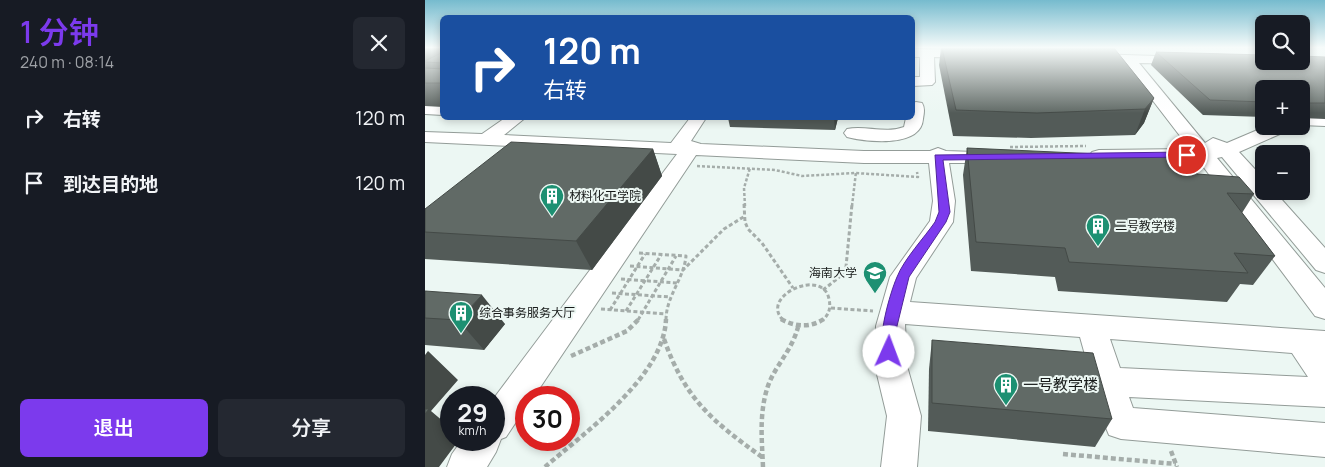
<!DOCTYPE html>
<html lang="zh">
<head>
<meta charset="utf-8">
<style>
	:root { --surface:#171b24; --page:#242831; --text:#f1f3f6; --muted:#9ea1a6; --accent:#7c3aed }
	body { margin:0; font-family:Manrope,"Noto Sans SC",sans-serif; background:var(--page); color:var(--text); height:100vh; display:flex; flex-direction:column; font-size:19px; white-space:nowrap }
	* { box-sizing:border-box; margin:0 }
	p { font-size:16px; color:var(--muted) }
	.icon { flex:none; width:28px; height:28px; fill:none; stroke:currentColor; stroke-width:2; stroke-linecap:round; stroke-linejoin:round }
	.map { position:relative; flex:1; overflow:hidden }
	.side { display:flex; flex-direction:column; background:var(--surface); width:425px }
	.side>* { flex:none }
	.hud { position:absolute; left:15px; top:15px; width:475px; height:105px; border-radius:8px; box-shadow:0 2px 8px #0003; background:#1a4fa0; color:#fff; overflow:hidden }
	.buttons { position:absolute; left:830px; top:15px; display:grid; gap:10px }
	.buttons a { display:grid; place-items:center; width:55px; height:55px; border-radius:8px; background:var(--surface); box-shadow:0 2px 8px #0003; font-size:25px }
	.speed { position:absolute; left:15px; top:386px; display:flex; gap:10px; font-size:25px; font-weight:700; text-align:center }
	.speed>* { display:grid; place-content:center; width:65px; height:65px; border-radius:50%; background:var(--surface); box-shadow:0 2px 8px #0003; line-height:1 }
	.speed small { font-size:12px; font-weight:400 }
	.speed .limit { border:8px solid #d22; background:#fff; color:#111 }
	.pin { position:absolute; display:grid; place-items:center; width:42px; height:42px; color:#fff; margin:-21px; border:2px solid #fff; border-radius:50%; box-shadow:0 1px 5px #0007 }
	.me { position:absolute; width:55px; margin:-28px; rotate:2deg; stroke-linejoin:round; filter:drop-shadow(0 0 4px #0008) }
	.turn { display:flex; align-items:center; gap:18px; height:105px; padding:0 20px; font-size:22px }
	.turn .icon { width:65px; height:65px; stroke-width:2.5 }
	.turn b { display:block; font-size:35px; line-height:42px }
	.round { display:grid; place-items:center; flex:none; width:52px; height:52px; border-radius:8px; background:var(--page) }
	.overview { display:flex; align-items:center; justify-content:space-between; height:85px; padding:0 20px }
	h1 { font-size:30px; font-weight:600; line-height:38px; color:var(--accent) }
	.button { display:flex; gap:10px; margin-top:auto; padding:10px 20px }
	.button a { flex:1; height:58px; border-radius:8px; background:var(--accent); color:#fff; font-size:20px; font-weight:600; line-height:58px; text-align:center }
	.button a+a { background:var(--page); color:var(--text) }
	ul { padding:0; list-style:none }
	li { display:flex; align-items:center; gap:15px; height:65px; padding:0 20px }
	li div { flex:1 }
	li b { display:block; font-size:19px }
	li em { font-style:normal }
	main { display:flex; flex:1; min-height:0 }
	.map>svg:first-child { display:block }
</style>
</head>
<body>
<main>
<section class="side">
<div class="overview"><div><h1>1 分钟</h1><p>240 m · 08:14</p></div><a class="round"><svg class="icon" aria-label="close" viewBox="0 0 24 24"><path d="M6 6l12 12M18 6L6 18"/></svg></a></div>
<ul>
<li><svg class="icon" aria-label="right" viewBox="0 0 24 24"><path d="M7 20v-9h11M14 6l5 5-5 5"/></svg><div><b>右转</b></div><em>120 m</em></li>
<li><svg class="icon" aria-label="arrive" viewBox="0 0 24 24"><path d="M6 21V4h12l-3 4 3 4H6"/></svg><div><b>到达目的地</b></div><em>120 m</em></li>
</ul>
<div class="button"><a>退出</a><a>分享</a></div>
</section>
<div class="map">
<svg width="900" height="467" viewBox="0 0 900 467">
	<rect width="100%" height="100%" fill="#ecf7f3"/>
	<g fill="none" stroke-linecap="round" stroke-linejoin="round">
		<g stroke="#939c98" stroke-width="2">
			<g id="minor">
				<path d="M488,49L548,50L555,54L548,58L509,57L510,82L507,85L488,86V77H495V57H488Z"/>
				<path d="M667,54L766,57L768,60L766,63L761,64L714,63L780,143L788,138L802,143L842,126H867L864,130L814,152L839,179V191H849L900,248V273L891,270L797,157L792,158L900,288V319L890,316L774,161L667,160L664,156L667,152L674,150L765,149L699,63L662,61L660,58Z"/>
				<path d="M491,102L497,103C500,108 499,113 498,119C496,148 442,142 422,137L419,133L422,129C440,125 460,134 479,127L481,118H488V103Z"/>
				<path d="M0,104L18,105V115L0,114Z"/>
				<path d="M876,115L900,116V126L876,125Z"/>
				<path d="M80,118H100L79,135L246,143L265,118H281L266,141L276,144L439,151H505L513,148L521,151L580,153L583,157L580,161L573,163H524L530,201L528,222L491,278L485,302L900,331V407L704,397L708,408L900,423V457L696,439L684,435L679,423L655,337L480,324L482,366L496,416L492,467H456L462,416L450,366L451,326L465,277L505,221L508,201L504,163H439L271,155L108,398H101V407L81,437L76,439L71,452L62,467H22L27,454L37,440H69V398L252,154L0,142V132L57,134ZM685,339L867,353L883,377L695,368Z"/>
			</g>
		</g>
		<g stroke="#a5adaa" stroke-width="2.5" stroke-dasharray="3 2" stroke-linecap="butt">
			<path d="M585,147L661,146"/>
			<path d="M272,166L350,170L377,176L430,173L493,177L492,172"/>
			<path d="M320,206L319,188L325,168"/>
			<path d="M427,206L431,172"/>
		</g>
		<g stroke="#a5adaa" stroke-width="3" stroke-dasharray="4 2.5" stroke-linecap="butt">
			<path d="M319,204L320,222L323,229L337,243L368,288"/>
			<path d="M214,253L261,256C259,279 241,296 241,320"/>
			<path d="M205,266L258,270L299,229L320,216"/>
			<path d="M196,279L252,283"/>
			<path d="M398,290L417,275L421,267L427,204"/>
			<path d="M187,293L245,297"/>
			<path d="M406,308L448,311"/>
			<path d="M176,309L241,314"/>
			<path d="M185,310L220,254"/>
			<path d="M201,311L236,255"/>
			<path d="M213,320L251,256"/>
			<path d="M358,320C334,296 398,267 404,299C406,308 404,314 398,320"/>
		</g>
		<g stroke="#a5adaa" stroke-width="4.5" stroke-dasharray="5 3" stroke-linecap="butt">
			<path d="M356,319C370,327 385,328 399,319"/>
			<path d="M239,339C260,399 287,421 337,457"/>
			<path d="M146,356L202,331L214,319"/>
			<path d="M746,451L752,467"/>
			<path d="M638,454L751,464"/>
			<path d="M120,467C160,432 239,377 241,319"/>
			<path d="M338,467C337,441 334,415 342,389C348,368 367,351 373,327"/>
		</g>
		<use href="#minor" fill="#fff" fill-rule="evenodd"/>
	</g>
	<g fill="#535b58">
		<path d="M0,48H18V107L0,106Z"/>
		<path d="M516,48H689L729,98L719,123L710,135L606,138L528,136L514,65Z"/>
		<path d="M731,52L900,57V119L876,118V89H839V117L778,115L726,65Z"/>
		<path d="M303,118H413L410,130L305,127Z"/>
		<path d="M542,148L772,174L829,194L817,213L850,256L828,285L815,284L802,302L633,291L630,277L546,271L538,175Z"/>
		<path d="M228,149L237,176L167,270L0,259V209Z"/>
		<path d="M0,291L80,324L59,350L0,345Z"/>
		<path d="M507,340L687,419L670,447L503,431L504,369Z"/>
	</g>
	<g fill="#444a47">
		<path d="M729,98L719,123L710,135L720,109Z"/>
		<path d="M409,118H413L410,130Z"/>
		<path d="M228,149L237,176L167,270L151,241Z"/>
		<path d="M57,295L80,324L59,350L33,320Z"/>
		<path d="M3,351L33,380L6,411L26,428V440H34L14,467H0V355Z"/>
	</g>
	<g fill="#616a66" stroke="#444a47">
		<path d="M517,48H689L729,98L720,109L612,113L531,110Z"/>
		<path d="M18,52V63L0,62V61Z"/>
		<path d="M731,52L839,55V61H876V56L900,57V103H876V89H839V102L785,100Z"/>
		<path d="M0,68L18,69V83H0Z"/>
		<path d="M86,142L228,149L151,241L0,232V209Z"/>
		<path d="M542,148L761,158L772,174L814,177L829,194L802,193L850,256L809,253L823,273L644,262L640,248L551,242Z"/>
		<path d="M0,291L57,295L33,320L0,318Z"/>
		<path d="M507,340L668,353L687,419L507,403Z"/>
		<path d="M0,409H4L0,414Z"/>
	</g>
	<linearGradient id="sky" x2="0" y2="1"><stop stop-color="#76bbce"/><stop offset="0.42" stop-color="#f6fbfa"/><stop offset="1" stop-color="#f6fbfa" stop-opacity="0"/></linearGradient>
	<rect width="900" height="113" fill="url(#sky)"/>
	<path fill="#7c3aed" stroke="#51269a" d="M762,152L766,153V157L518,160L525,212L521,222L484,277L472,326L469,356L464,358L459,356C451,341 465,293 472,277C479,259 499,238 510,222L514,212L510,155Z"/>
	<defs>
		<g id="building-pin" transform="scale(1.25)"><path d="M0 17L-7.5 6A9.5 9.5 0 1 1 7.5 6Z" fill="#1d9072" stroke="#ecf7f3"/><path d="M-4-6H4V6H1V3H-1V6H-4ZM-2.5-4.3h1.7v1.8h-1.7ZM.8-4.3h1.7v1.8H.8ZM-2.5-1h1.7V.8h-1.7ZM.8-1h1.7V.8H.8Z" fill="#fff"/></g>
		<g id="university-pin" transform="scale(1.25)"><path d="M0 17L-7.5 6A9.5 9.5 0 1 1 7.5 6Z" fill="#1d9072" stroke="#ecf7f3"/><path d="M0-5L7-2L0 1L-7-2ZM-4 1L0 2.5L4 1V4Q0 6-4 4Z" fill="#fff"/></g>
	</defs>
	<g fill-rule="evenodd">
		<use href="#building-pin" x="127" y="196"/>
		<use href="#building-pin" x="673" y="226"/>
		<use href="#university-pin" x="450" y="273"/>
		<use href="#building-pin" x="36" y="313"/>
		<use href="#building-pin" x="581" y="385"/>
	</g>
	<g text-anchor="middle" stroke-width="4" stroke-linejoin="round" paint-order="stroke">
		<g font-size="12" fill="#171a19" stroke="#ecf7f3" text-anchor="start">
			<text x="144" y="200">材料化工学院</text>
			<text x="690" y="230">二号教学楼</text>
			<text x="432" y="277" text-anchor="end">海南大学</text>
			<text x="54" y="317">综合事务服务大厅</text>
		</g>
		<g font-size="15" fill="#171a19" stroke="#ecf7f3" text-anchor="start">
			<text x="598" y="390">一号教学楼</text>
		</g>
	</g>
</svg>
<div class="buttons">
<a><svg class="icon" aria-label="search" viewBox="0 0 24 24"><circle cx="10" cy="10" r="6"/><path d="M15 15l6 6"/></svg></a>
<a>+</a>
<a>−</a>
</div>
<div class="speed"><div>29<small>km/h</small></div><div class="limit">30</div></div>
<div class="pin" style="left:762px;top:155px;background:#d93025"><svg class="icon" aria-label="arrive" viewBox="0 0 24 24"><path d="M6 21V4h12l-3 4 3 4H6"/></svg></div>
<svg class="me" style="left:464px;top:352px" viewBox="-20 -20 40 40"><circle r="19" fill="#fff"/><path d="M0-13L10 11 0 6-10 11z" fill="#7c3aed"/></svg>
<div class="hud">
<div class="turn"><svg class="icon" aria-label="right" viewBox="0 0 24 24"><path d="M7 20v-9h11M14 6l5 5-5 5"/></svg><div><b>120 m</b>右转</div></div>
</div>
</div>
</main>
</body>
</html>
